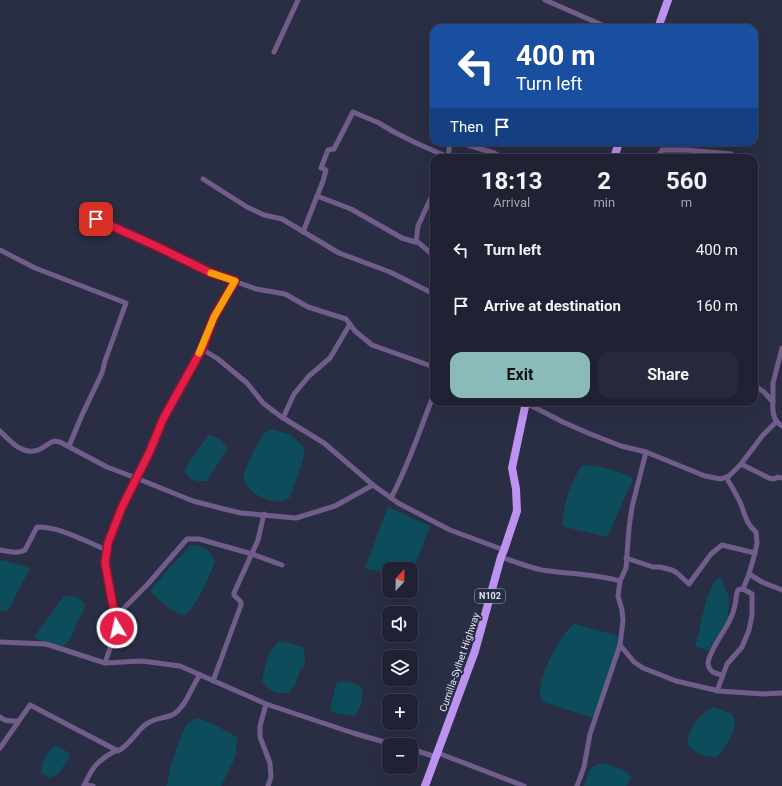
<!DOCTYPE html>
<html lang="en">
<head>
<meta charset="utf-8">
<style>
	:root { --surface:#202233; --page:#282a3b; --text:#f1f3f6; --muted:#a2a4ac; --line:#3d3f4e; --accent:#8bbbb9 }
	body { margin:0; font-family:Roboto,sans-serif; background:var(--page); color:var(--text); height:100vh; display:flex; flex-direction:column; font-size:15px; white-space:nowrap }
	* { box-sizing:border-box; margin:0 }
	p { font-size:13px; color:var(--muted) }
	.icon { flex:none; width:22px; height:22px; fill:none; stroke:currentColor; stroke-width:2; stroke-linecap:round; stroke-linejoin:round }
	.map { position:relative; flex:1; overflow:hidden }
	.drawer { position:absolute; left:430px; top:154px; width:328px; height:252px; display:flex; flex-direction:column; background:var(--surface); border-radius:12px; box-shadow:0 4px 16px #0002,0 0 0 1px var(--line) }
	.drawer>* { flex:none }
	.guide { position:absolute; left:430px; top:24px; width:328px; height:122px; border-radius:12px; box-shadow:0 4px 16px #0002,0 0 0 1px var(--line); background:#1a4fa0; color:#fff; overflow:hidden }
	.needle { width:26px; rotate:22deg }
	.tools { position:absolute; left:382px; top:562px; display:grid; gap:8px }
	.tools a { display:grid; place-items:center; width:36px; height:36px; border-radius:8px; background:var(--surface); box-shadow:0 4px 16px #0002,0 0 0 1px var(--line); font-size:20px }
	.pin { position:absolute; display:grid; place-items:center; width:34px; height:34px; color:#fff; margin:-17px; border-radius:8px; box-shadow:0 2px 6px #0006 }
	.me { position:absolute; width:44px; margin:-22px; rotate:351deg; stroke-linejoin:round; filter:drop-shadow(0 0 3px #0008) }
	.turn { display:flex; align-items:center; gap:14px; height:84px; padding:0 20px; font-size:18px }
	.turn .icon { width:52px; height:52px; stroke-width:2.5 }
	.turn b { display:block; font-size:28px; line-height:34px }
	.then { display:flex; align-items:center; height:38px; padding:0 20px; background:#0003; gap:8px; font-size:15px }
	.eta { display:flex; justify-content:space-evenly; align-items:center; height:68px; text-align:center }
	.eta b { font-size:24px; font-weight:700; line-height:28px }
	.cta { display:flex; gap:8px; margin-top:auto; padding:8px 20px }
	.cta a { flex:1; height:46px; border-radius:12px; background:var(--accent); color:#111; font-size:16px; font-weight:700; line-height:46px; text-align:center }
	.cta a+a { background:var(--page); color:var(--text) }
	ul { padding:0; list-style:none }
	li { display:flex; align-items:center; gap:12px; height:56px; padding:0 20px }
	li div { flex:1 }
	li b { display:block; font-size:15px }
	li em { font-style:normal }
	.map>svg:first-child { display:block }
</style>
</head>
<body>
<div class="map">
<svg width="782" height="786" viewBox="0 0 782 786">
	<rect width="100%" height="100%" fill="#2a2e44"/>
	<g fill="#0d4c5b">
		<path d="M271,429L291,435L305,448L303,460L290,497C281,507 257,498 250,489C247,486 245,482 243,478L247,465L262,435Z"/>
		<path d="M209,435L218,438L228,448L207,481H197L189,478L185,471L190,461Z"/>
		<path d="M583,465C600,465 616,470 631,477L632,482L607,537L565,527L562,524C564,505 570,480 583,465Z"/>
		<path d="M388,507L430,526L411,576V569H389V574L365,568Z"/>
		<path d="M191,545C203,545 210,551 215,561C210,575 197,606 185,615C172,613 159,600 150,591L170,567Z"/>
		<path d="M3,560L30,568L8,611L0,610V561Z"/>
		<path d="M718,578L721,579C725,585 724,590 729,596L728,619L708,651L695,646C703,624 702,597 718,578Z"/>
		<path d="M64,596L77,597L85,604L83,612L76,625L71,638L63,646C52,646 44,643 34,637Z"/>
		<path d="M574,624L616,635L619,641L596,715L593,718L543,702C542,699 540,696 540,693C540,673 559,636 574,624Z"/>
		<path d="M278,641L290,643L304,648L305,665L300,670L296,684L289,693C276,694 270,692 262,681L267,658Z"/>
		<path d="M339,682C347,681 356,683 362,688C363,697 361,710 354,716L334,713L330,710L336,684Z"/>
		<path d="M713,707L732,714C733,717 735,720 735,723C736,732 723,750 717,757C706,757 693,753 687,743C690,726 698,716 713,707Z"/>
		<path d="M197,718L217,726L237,737L236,754L234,760L221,786H166L168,781L170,767L182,734L188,723Z"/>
		<path d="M56,745L69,753V758L58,774L50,778L41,773C42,760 46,753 56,745Z"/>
		<path d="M603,763L623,770L631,777L627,786H584C589,774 588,765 603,763Z"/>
	</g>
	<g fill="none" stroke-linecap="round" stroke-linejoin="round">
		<g stroke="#715d8c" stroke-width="5">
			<path d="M545,0L609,28"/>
			<path d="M274,52L298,0"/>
			<path d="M458,142L494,153L503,158"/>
			<path d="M448,158L450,142"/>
			<path d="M657,158L662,150H687L731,154"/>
			<path d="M203,179L247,207L264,215L282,219L339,253L390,272L434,294"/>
			<path d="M317,196L351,209L402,238L419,243L434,256"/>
			<path d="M96,219L158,247L209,272L256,289L285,294L308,307L346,319L355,331L372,345L434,367"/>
			<path d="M303,232L323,181L326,170L321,168L328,150L334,149L353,112L379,123L394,132L416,143L448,157"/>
			<path d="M416,242L418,226L434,191"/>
			<path d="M0,250L35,268L126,303L105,361L102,373L82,415L69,446"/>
			<path d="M235,281L214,317L202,349L218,359L247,383L263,403L280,416L324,443L373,485"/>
			<path d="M754,385L764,392L773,402C772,412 773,421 782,426"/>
			<path d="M524,402L563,422L588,433L621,446L646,452L705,476L721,479L729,476L741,464L763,435L776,422"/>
			<path d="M773,402V383L782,348"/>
			<path d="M283,418L294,394L309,376L330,358L350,324"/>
			<path d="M0,431C9,440 23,456 38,450C44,448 48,443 54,441L60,442L107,467L136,478L150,451L163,419L202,349"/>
			<path d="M741,464L769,478L774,479L778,477L782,478"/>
			<path d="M391,498C409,465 420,429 434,394"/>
			<path d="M0,550C8,552 18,554 25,550L37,527C62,527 84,541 107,550"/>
			<path d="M755,553L749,574L762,582L782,590"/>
			<path d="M501,557C515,562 528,567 542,570C568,574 595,574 620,581"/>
			<path d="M626,558L653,567H660L672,570L677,573L689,584L711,554L722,545L755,553L757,543L756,532C746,524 745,514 740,502C736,494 731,485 726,477"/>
			<path d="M116,616L147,585L187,539H199L252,554L282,565"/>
			<path d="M0,642L46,644L105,663L142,661L180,666L266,704L353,733L395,745"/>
			<path d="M620,645L634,662L643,668L676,681L719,691L763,694L782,693"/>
			<path d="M105,663L117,628L107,577L105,563L106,551L108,543L122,507L136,478L193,501L224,509L241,513L296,518L335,506L373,485L398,503L450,530L504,550"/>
			<path d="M722,675C714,673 708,671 708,662C713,641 731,627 735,605C737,599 735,596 738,590L743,589"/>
			<path d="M213,681L241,605V602L234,595V593L258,540L264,514"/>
			<path d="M717,691L727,664L742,647L749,630L752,615V594L743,589L749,574"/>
			<path d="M266,704L260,726V737L270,763L271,777L268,786"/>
			<path d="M0,717C5,722 12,721 18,721"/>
			<path d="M0,748L30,705L118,751C130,745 135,733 145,725C155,717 165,719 174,714C187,705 191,687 200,675"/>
			<path d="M411,749L436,757"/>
			<path d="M438,753L524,786"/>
			<path d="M84,785L93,786"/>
			<path d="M84,786C92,767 98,760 117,750"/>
			<path d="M577,786L584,767L590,734L620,645L623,620L622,610L618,596L620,581L626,568L629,528L632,507L646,452"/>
		</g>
		<g stroke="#bc93f1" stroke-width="8">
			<path d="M658,28L668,0"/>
			<path d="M614,158L619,142"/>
			<path d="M425,786L475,651L501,557L504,550L517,511L516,489L512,468L526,402"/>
		</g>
	</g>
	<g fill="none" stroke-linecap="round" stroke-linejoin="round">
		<g stroke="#92132f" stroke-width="10">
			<path id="route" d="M96,219L158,247L209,272L235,281L214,317L202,349L163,419L150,451L122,507L108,543L105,563L117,628"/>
		</g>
		<use href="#route" stroke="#e11d48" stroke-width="7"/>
		<path stroke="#f59e0b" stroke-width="7" d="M199,353L214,317L235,281L211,273"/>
	</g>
	<g text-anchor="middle" stroke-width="4" stroke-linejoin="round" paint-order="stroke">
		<rect fill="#2a2e44" stroke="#a9adbe" stroke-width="1" x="475" y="589" width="30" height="14" rx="3"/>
		<g font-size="9" font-weight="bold" fill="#dfe3f2">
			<text x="490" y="599">N102</text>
		</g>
		<g font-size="10" fill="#dfe3f2" stroke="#2a2e44">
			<text transform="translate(459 662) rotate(-71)" y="4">Cumilla-Sylhet Highway</text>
		</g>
	</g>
</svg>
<div class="tools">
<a><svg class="needle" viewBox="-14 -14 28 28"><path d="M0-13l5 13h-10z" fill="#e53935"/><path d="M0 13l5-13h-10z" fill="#a2a4ac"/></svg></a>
<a><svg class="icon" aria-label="sound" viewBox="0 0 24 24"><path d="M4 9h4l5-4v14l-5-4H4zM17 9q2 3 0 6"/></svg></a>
<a><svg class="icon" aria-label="layers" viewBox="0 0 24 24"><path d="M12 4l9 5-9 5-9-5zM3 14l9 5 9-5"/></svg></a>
<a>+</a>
<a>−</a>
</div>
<div class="pin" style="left:96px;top:219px;background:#d93025"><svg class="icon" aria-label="arrive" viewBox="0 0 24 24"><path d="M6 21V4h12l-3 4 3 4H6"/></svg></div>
<svg class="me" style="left:117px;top:628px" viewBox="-20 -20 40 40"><circle r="17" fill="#e11d48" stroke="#fff" stroke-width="3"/><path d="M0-11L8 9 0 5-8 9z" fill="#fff"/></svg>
<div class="guide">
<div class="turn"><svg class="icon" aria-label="left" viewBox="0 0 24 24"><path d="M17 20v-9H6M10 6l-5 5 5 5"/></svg><div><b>400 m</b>Turn left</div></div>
<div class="then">Then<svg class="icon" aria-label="arrive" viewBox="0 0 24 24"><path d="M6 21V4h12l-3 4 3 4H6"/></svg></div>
</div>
<section class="drawer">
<div class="eta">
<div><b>18:13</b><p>Arrival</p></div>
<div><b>2</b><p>min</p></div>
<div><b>560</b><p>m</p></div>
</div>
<ul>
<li><svg class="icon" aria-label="left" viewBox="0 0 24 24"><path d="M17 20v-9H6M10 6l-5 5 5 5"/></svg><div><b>Turn left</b></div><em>400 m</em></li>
<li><svg class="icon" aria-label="arrive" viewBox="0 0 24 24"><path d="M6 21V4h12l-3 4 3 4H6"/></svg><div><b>Arrive at destination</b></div><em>160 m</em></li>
</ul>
<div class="cta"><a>Exit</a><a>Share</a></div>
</section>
</div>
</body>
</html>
